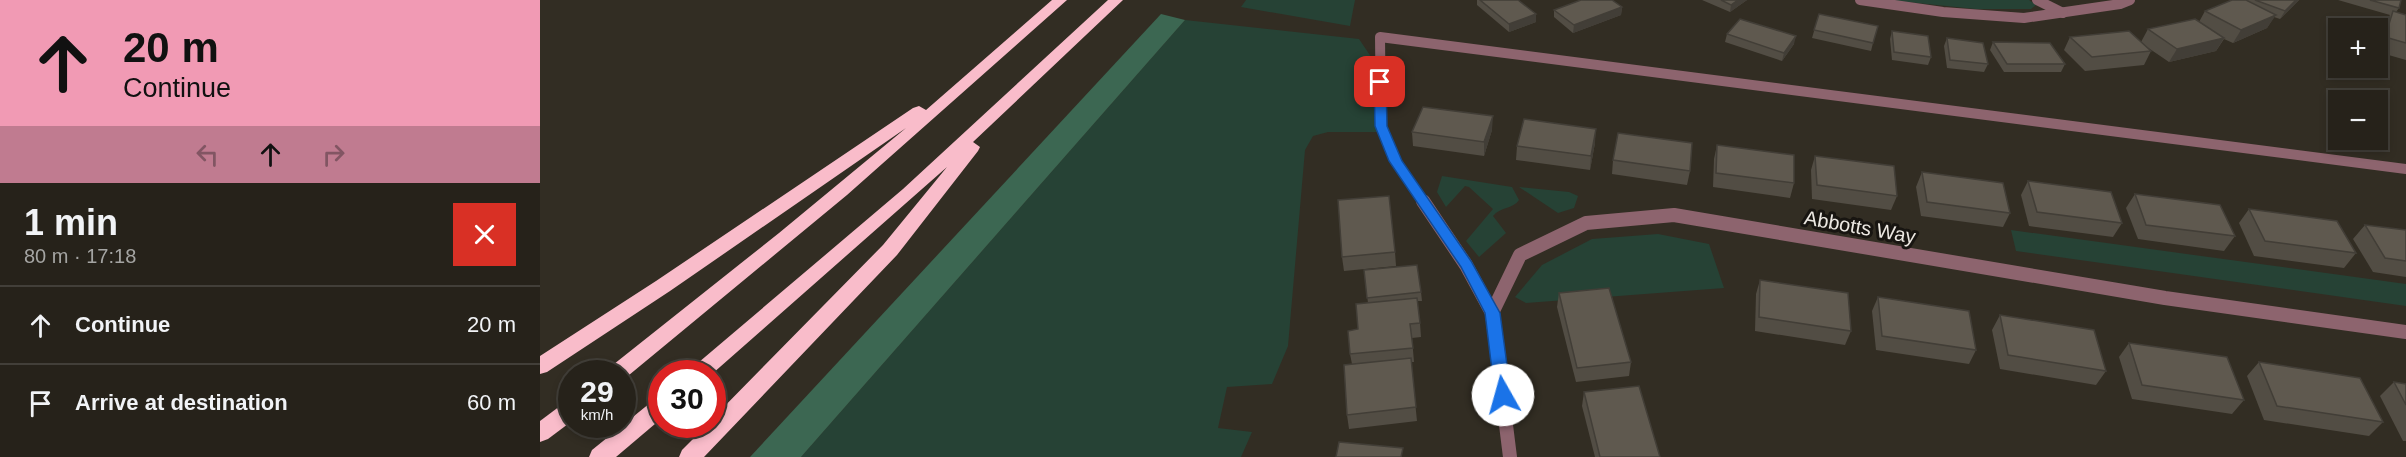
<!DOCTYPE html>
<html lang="en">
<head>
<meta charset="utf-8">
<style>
	:root { --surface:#26221a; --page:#322f27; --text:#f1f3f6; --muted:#a4a4a2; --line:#423f39 }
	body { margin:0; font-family:Helvetica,sans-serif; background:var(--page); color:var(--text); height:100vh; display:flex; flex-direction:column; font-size:22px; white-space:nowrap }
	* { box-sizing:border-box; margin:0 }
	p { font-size:20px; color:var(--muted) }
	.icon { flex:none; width:33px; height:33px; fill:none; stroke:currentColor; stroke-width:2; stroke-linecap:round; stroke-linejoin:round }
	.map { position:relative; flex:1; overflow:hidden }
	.sheet { display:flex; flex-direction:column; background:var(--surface); width:540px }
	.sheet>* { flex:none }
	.guide { background:#f19ab4; color:#111; overflow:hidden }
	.buttons { position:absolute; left:1788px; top:18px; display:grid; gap:12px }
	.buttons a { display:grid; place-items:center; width:60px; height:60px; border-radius:0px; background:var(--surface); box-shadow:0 3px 9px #0003,0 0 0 2px var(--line); font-size:30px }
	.speed { position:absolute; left:18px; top:360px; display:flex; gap:12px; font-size:30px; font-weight:700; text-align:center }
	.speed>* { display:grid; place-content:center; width:78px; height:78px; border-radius:50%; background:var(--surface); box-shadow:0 3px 9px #0003,0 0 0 2px var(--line); line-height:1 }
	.speed small { font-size:15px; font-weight:400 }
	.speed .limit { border:9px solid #d22; background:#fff; color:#111 }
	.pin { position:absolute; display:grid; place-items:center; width:51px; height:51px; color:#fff; margin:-26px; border-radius:12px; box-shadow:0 3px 9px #0006 }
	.me { position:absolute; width:66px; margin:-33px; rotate:353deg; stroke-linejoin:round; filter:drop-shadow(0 0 4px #0008) }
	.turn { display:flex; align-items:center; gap:21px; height:126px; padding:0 24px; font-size:27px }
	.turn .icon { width:78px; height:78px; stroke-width:2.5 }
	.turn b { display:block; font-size:42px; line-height:51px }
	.lanes { display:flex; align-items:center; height:57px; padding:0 24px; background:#0003; justify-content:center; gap:30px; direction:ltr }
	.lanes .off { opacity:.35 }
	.round { display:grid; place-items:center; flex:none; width:63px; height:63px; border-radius:0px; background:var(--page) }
	.head { display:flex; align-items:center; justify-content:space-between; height:102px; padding:0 24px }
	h1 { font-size:36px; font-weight:600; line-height:45px }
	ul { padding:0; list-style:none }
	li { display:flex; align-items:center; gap:18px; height:78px; padding:0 24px; border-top:2px solid var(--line) }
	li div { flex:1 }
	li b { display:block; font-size:22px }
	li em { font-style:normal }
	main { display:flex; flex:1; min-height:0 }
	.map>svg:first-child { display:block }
</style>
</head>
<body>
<main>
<section class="sheet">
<div class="guide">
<div class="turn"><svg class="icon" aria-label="ahead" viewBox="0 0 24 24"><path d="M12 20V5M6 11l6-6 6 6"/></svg><div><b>20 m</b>Continue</div></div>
<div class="lanes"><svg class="icon off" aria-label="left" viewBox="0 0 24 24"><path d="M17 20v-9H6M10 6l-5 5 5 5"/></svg><svg class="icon" aria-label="ahead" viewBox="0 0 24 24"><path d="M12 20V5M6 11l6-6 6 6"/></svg><svg class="icon off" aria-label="right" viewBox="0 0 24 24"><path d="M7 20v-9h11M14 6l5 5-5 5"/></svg></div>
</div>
<div class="head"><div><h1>1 min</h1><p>80 m · 17:18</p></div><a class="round" style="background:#d93025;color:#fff"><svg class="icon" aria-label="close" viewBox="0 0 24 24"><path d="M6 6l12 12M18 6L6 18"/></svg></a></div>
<ul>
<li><svg class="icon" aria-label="ahead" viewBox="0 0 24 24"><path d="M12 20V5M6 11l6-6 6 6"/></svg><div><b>Continue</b></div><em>20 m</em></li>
<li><svg class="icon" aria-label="arrive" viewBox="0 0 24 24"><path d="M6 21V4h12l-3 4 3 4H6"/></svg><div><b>Arrive at destination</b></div><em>60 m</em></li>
</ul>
</section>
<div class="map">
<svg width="1866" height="457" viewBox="0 0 1866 457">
	<rect width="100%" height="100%" fill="#322d23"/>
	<g fill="#264235">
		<path d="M706,0H815L810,26L701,7Z"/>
		<path d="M1348,0H1489L1496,5L1491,9H1436Z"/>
		<path d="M645,20L819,39L840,70L838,132H788L773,136L765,150L748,346L732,384L687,387L678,428L712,432L701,457H261Z"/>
		<path d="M902,176L972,187L979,200C973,209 960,207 953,216L966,233L939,257L926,241L953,209L929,187L925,186L906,207L897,192Z"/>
		<path d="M979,187L1029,192L1038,196L1034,208L1018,213Z"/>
		<path d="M1471,230L1866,284V306L1476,251Z"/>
		<path d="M1118,234L1169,244L1184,288L986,303L975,297L1002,265L1052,239Z"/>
	</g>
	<path fill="#3c6752" d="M621,14L645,20L261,457H210Z"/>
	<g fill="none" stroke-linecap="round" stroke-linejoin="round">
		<path stroke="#8d646e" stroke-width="10" d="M884,203L856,161L841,126L840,37L1866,169"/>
		<path stroke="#8d646e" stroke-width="14" d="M883,201L926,265L952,313"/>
		<g stroke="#8d646e" stroke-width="10">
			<path d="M1320,0L1403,12L1484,18L1580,4L1590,0"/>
			<path d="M1497,0L1523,13"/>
		</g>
		<path stroke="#8d646e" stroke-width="14" d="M970,457L952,313L980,255L1046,223L1134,215L1625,298L1866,332"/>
		<g fill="#f9bcca" fill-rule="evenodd">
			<path d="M512,0H527L307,195L83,380L82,374H66L69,368L239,233L366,128L130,291L7,372L0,374V356L116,281L373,108L379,106L386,110Z"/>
			<path d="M568,0H583L433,142L440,147L438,151L357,255L164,457H139L142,450L168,424H172V419L343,245L407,167L172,374H149L152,368L363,189Z"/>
			<path d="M122,397V418L76,457H49L52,450L115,399Z"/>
			<path d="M32,400V421L8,439L0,442V421L24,403Z"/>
		</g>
	</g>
	<g fill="#524d44">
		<path d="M937,0H978L996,14V22L969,32L937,5Z"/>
		<path d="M1162,0H1207L1190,12Z"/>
		<path d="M1707,0H1759L1740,19L1734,17L1727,28L1693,43L1684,39L1676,51L1629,62L1604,45L1611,51L1604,65L1545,71L1524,50L1530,37L1601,42L1608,29L1659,22L1665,11Z"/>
		<path d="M1798,0H1861L1859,8L1856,12L1866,15V60L1838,52V44L1843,25L1850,15Z"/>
		<path d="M1082,7L1081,15L1033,33L1014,17V10Z"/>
		<path d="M1279,14L1333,43L1331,51L1272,38Z"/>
		<path d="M1352,31L1391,57L1388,65L1352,60L1350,39Z"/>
		<path d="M1187,34L1254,44L1242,61L1185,42Z"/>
		<path d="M1407,38L1448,64L1444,72L1407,68L1404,46Z"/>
		<path d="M1453,42L1525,64L1521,72H1464L1450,50Z"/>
		<path d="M952,130L944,156L873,146L872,132Z"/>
		<path d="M1055,143L1050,170L976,160L977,146Z"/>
		<path d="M1177,145L1254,183L1250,198L1173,187L1174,159Z"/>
		<path d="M1275,156L1357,196L1351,210L1272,199L1271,170Z"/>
		<path d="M1073,160L1150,171L1147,185L1072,174Z"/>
		<path d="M1382,172L1470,213L1463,227L1381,216L1376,187Z"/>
		<path d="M1488,181L1582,223L1573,237L1489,226L1481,195Z"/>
		<path d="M1595,194L1695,236L1684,251L1598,239L1586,208Z"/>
		<path d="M1709,209L1816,253L1804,268L1714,256L1699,223Z"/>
		<path d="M1825,225L1866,230V277L1833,272L1813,239Z"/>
		<path d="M855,252L856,266L804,271L802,257Z"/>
		<path d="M824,270L881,292L882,301H877L880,323L881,337L872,338L874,362H871L877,421L809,429L807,415L812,364L810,354L818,329L828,303Z"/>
		<path d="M1220,280L1311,331L1305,345L1215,331L1216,294Z"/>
		<path d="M1019,293L1091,362L1089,376L1036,382L1017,307Z"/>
		<path d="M1338,297L1436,350L1429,364L1336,350L1332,311Z"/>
		<path d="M1460,315L1566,371L1556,385L1460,369L1452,330Z"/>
		<path d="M1589,343L1704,400L1692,414L1592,399L1579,357Z"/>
		<path d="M1719,362L1843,422L1829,436L1724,420L1707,376Z"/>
		<path d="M1854,382L1866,384V441H1863L1840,396Z"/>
		<path d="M1044,392L1120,457H1055L1042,406Z"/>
	</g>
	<g fill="#423e37">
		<path d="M1198,0H1207L1190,12L1191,5Z"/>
		<path d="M1756,0H1759L1740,19L1745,11Z"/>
		<path d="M1082,7L1081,15L1033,33L1034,25Z"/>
		<path d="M996,14V22L969,32V24Z"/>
		<path d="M1736,15L1727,28L1693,43L1701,30Z"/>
		<path d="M1256,36L1254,44L1242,61L1244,53Z"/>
		<path d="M1684,38L1676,51L1629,62L1637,49Z"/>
		<path d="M953,116L952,130L944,156V142Z"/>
		<path d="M1056,129L1055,143L1050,170L1051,156Z"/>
	</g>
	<g fill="#5f594f" stroke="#423e37" stroke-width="1.5">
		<path d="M940,0H978L996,14L969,24Z"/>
		<path d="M1041,0H1072L1082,7L1034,25L1014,10Z"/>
		<path d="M1181,0H1198L1191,5Z"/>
		<path d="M1692,0H1706L1736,15L1701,30L1665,11Z"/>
		<path d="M1715,0H1756L1745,11Z"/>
		<path d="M1830,0H1861L1859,8Z"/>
		<path d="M1853,11L1866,15V43L1845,37Z"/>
		<path d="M1279,14L1338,26L1333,43L1274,30Z"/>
		<path d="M1200,19L1256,36L1244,53L1187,34Z"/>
		<path d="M1655,19L1684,38L1637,49L1608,29Z"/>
		<path d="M1352,31L1388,36L1391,57L1354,52Z"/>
		<path d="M1589,31L1611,51L1552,57L1530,37Z"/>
		<path d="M1407,38L1443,43L1448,64L1410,60Z"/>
		<path d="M1453,42L1510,43L1525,64H1467Z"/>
		<path d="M883,107L953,116L944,142L872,132Z"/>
		<path d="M984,119L1056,129L1051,156L977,146Z"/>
		<path d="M1078,133L1152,143L1150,171L1073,160Z"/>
		<path d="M1177,145L1254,155V183L1176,173Z"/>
		<path d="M1275,156L1354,166L1357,196L1277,185Z"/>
		<path d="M1382,172L1463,183L1470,213L1387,202Z"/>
		<path d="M1488,181L1571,192L1582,223L1497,212Z"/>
		<path d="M1595,194L1680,205L1695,236L1606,225Z"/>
		<path d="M849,196L855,252L802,257L798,200Z"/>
		<path d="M1709,209L1797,221L1816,253L1725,241Z"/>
		<path d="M1825,225L1866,230V261L1845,258Z"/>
		<path d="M877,265L881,292L827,298L824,270Z"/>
		<path d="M1220,280L1308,293L1311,331L1219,317Z"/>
		<path d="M1069,288L1091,362L1037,368L1019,293Z"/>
		<path d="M1338,297L1429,311L1436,350L1342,336Z"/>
		<path d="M877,298L880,323L870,324L873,348L810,354L808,331L818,329L816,304Z"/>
		<path d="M1460,315L1554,330L1566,371L1468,355Z"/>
		<path d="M1589,343L1687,357L1704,400L1602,385Z"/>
		<path d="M871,358L876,407L807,415L804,365Z"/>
		<path d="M1719,362L1820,378L1843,422L1737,406Z"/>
		<path d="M1854,382L1866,384V405Z"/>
		<path d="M1099,386L1120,457H1060L1044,392Z"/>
		<path d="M799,442L863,448L861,457H796Z"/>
	</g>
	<path fill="#1a73e8" stroke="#114b97" stroke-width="1.5" d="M840,78L846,82L847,126L862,161L931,261L960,313L971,395L968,400L963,402L957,400L955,395L945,313L921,267L849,161L835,126L834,82Z"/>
	<g text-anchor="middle" stroke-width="6" stroke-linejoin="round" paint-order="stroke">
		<g font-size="20" fill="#ece8e2" stroke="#181511">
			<text transform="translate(1320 227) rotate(10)" y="7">Abbotts Way</text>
		</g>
	</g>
</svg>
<div class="buttons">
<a>+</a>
<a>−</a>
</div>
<div class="speed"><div>29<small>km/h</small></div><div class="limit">30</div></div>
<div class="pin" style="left:840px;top:82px;background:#d93025"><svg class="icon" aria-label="arrive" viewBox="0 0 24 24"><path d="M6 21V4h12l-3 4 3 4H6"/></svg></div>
<svg class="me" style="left:963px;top:395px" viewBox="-20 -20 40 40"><circle r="19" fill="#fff"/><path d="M0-13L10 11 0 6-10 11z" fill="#1a73e8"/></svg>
</div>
</main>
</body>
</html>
